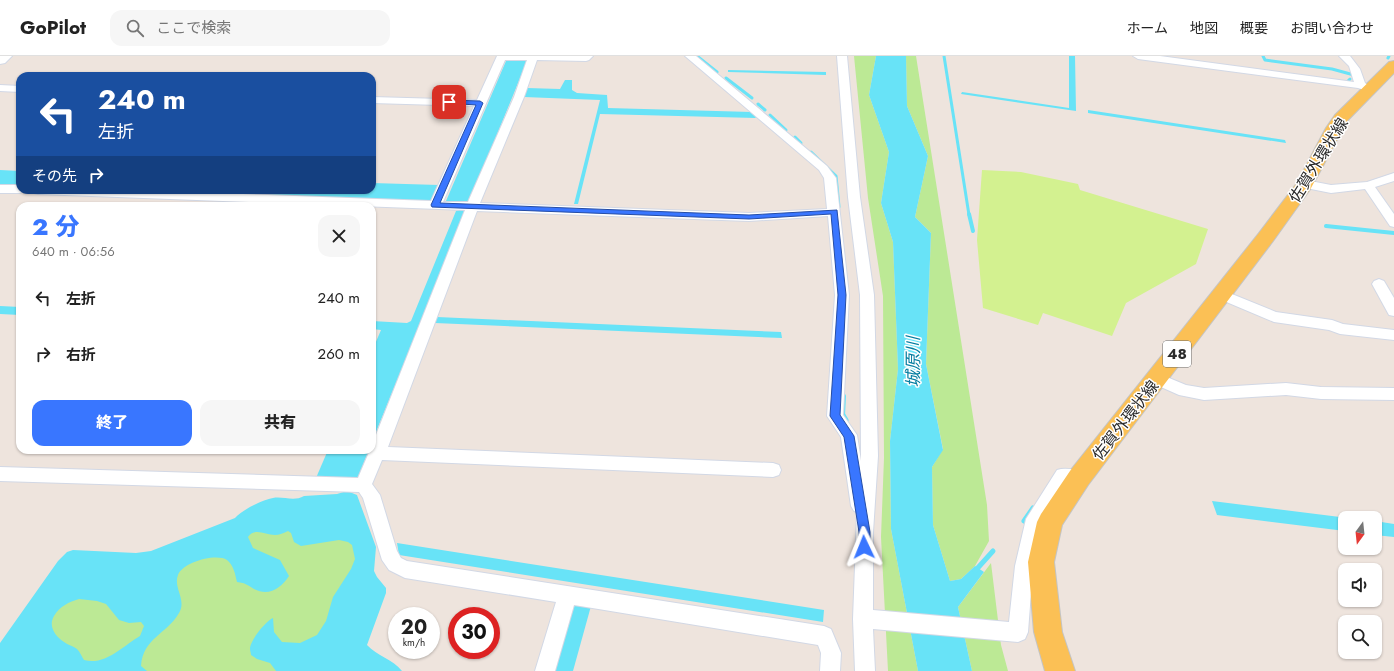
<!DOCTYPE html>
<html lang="ja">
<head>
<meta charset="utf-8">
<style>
	:root { --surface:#fff; --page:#f6f6f6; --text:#222; --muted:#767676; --line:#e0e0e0; --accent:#3976ff }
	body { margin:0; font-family:Jost,"Noto Sans JP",sans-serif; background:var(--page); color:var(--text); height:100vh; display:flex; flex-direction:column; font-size:15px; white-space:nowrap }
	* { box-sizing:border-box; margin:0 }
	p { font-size:13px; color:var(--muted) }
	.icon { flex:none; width:22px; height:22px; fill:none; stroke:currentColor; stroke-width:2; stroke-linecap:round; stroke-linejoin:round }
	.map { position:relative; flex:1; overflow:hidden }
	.panel { position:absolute; left:16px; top:146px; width:360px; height:252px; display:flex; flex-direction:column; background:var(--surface); border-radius:12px; box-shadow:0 1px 3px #0004 }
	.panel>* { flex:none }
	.banner { position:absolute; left:16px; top:16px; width:360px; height:122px; border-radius:12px; box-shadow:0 1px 3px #0004; background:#1a4fa0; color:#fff; overflow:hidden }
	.needle { width:26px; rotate:195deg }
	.tools { position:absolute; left:1338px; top:455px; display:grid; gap:8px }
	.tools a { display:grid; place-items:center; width:44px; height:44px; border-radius:8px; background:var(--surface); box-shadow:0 1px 3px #0004; font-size:20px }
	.speed { position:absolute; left:388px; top:551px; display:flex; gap:8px; font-size:20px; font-weight:700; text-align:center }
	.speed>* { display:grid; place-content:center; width:52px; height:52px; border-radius:50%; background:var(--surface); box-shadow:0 1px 3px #0004; line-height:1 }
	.speed small { font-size:10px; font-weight:400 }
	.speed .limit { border:6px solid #d22; background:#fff; color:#111 }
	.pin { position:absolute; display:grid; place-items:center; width:34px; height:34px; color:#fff; margin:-17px; border-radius:8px; box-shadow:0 2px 6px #0006 }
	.me { position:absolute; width:44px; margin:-22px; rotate:358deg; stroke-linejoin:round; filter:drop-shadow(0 0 3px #0008) }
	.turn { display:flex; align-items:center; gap:14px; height:84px; padding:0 16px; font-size:18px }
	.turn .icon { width:52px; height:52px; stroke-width:2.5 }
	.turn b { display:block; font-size:28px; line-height:34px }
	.then { display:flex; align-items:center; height:38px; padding:0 16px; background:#0003; gap:8px; font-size:15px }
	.round { display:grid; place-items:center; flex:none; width:42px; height:42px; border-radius:12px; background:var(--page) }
	.head { display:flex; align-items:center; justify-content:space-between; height:68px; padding:0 16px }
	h1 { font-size:24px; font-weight:800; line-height:30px; color:var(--accent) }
	.button { display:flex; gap:8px; margin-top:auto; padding:8px 16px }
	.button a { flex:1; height:46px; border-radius:12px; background:var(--accent); color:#fff; font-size:16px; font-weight:800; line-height:46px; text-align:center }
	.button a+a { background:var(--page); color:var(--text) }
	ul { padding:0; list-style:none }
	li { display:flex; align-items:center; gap:12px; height:56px; padding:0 16px }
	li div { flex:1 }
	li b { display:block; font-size:15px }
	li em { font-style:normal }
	header { display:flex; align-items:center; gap:24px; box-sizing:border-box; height:56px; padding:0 20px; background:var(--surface); border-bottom:1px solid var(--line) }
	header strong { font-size:19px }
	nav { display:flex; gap:22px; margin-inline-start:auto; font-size:14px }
	.search { width:280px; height:36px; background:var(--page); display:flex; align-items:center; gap:10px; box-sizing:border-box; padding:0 14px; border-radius:12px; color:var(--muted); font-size:15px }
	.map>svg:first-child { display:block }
</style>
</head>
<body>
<header>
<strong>GoPilot</strong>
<div class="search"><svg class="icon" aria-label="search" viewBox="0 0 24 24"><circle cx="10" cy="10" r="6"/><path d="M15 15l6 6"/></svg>ここで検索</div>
<nav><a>ホーム</a><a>地図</a><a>概要</a><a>お問い合わせ</a></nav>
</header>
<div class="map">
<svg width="1394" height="615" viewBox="0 0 1394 615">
	<rect width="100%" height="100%" fill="#eee4dd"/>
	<g fill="#bce995">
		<path d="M854,0H876L869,39L889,96L881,147L893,186L898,313L890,385L891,473L918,615H888L881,481L884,402L883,240L868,142Z"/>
		<path d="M906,0H916L987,449L989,485L975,510L961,523L950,525L933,469L932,411L943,393L926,308L931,177L915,161L928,100L907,50Z"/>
		<path d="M342,455L366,499L343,596L373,615H0V605L70,512L136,520L269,457Z"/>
		<path d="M991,507L1001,589L1008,615H972L958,551Z"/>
	</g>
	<path fill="#d3f190" d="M982,114L1021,116L1078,128L1080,134L1208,173L1196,208L1126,247L1112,280L1043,257L1038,269L983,252L977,184Z"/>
	<g fill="#68e3f7" fill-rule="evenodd">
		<path d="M876,0H906L907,50L928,100L915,161L931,177L926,308L943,394L932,411L933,469L950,525L961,523L975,510L984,516L958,551L972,615H918L891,473L890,385L898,313L893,186L881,147L889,96L869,39Z"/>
		<path d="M1069,0H1075L1076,55L961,38L962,36L1069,52Z"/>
		<path d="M515,3L527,5L372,386V295L381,274L372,273V265L407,267L411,265L456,155L460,154L463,147L446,145L506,5Z"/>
		<path d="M728,14L826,16V19L728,16Z"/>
		<path d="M565,24H572V34L577,37L607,39L608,52L752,56L756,62L600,58L578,148H574L600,44L524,41L527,32L560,33Z"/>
		<path d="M1088,54L1285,84L1286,87L1088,57Z"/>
		<path d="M0,114L20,115V131L0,130Z"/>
		<path d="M372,127L439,129L431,145L116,134H372Z"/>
		<path d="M0,250L20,251V259L0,258Z"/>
		<path d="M437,261L781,276L782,282L435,267Z"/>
		<path d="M328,394H369L357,424L316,422Z"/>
		<path d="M347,435L357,439L376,491L374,515L377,521L386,532V537L367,589C377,600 393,603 402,615H276L270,607L257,603L251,599C251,597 250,595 250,593C250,584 266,565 273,562L274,576L282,586L300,587L317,579L326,565L333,541L351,513L355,503L352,489L348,486L339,484L301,490L294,486L291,477L288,475C284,477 279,479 275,479C265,479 255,471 248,481L253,492L280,504L289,520C281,532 269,541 254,533C247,529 246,527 237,526C235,518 234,510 227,504C216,497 183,506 178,519C173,532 187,544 179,557C167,578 143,582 141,610L147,615H0V587L58,505L67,496L73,494L136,497L151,495L235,462C242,454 262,444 273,442C283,440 294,446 304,440L337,438ZM79,543L97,545L106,548L119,564L129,567L141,566L144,570L140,580C123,590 105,610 84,604C82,601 80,596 77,593C73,590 68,589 64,586C55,580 48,570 54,560C60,550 69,546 79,543Z"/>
		<path d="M1212,445L1348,462H1345V475L1217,459Z"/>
		<path d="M1375,465L1394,468V481L1375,479Z"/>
		<path d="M397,487L824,554L823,566L399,499Z"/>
		<path d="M575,547L591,550L573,615H555Z"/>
	</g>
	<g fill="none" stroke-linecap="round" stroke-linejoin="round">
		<g stroke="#68e3f7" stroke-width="3">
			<path d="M697,0L717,16"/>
			<path d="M944,0L969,159"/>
			<path d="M1263,0L1265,4L1332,13L1354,19L1353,20"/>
			<path d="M1388,2L1389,0"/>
			<path d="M726,22L752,42"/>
			<path d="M1347,26L1350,23"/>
			<path d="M758,48L765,54"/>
			<path d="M770,59L786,74"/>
			<path d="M795,81L801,87"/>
			<path d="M811,96L836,120L839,151"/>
		</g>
		<g stroke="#68e3f7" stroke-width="4">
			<path d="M969,158L973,175"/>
			<path d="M1326,170L1394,177"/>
			<path d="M843,360L844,340"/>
		</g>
		<g stroke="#68e3f7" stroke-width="5">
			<path d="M843,359L846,364"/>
			<path d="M1024,465L1033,452"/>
			<path d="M975,515L993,495"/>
		</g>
		<g stroke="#d2d8e5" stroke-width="2">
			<g id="street">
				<path d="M497,0H593L589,4L586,5L537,4L524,41L480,147L749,157L827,153L824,122L819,114L685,0H696L827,110L836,122L849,239L843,359L857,379L861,405L860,239L848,141L837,0H847L860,141L874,239L878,400L873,476V554L1009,566L1015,510L1026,463L1057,414C1066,411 1076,414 1085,417L1087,422L1085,427L1079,429L1067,427L1043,465L1033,510L1028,576L1025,583L1018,586L873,573L875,615H855L853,563L857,456L854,455L851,450L841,381L827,360L835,239L828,160L749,165L477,155L388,391L773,407L779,409L781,414L779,419L773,421L382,404L372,428L380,439L397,495L401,502L407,505L824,570L831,573L841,597L840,615H820L821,597L818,589L574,549L555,615H535L556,546L405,522L389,514L382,504L363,442L359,436L0,425V411L358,422L370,394H372V389L465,154L38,138L34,137L32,134H136L431,145L474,50L372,47V41L477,44ZM505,4H527L514,41L468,146H443Z"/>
				<path d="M1133,0H1160L1354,26L1349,10L1339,0H1350L1360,13L1365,27L1375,33L1370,36L1358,32L1138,3Z"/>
				<path d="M0,29L20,30V36L0,35Z"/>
				<path d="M1394,117V125L1375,131L1394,158V171L1390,170L1365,133L1331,137L1301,131L1299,128L1301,125L1305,124L1331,129L1367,126Z"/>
				<path d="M0,129H20V134H25L20,137H0Z"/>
				<path d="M1379,223L1384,225L1394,242V260L1389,259L1372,228L1374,225Z"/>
				<path d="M1222,234L1276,256L1332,264L1343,268L1394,274V284L1340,278L1329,274L1274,266L1217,242L1215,239L1217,236Z"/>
				<path d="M1157,317L1186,329L1204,332L1286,327L1321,331L1394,332V344L1321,343L1286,339L1204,344L1179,339L1152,327L1149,323L1152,319Z"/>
			</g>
		</g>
		<g stroke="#d2d8e5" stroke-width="2">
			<path id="secondary" d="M0,0H12L5,7L0,8Z"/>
		</g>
		<g stroke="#c4c4c4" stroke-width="2">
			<path id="primary" d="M1394,5V17L1347,65L1311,132L1273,185L1088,429L1062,469L1054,506L1062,576L1075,615H1045L1034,576L1028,506L1037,466L1041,458L1070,415L1259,177L1297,127L1326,72L1335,59L1389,6Z"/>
		</g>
		<use href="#street" fill="#fff" fill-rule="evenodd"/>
		<use href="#secondary" fill="#fff" fill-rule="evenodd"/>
		<use href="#primary" fill="#fbc055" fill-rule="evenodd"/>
	</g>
	<path fill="#3976ff" stroke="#254da6" d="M449,44L480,45L483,47L440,147L749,159L837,154L846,239L840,359L854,380L870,476V491L868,494L864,496L860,494L859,491V476L844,381L830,360L838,239L831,158L749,163L432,151L431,149L476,49L447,47V45Z"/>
	<g text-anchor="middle" stroke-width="3" stroke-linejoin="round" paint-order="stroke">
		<rect fill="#fff" stroke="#6b6b6b" stroke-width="1" x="1163" y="285" width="28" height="26" rx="3"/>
		<g font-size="15" font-weight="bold" fill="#2b2b2b">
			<text x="1177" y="303">48</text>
		</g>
		<g font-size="16" fill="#2b2b2b" stroke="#fff">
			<text transform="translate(1318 104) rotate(-58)" y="6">佐賀外環状線</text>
			<text transform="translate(1125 364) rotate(-52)" y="6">佐賀外環状線</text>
		</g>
		<g font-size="17" font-style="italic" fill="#047da0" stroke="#fff">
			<text transform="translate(913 306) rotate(-90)" y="6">城原川</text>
		</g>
	</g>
</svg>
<div class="tools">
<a><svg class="needle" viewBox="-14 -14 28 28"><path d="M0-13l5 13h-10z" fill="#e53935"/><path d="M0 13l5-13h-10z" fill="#767676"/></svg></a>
<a><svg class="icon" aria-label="sound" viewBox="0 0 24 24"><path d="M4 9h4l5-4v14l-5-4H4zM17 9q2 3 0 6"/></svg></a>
<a><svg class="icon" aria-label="search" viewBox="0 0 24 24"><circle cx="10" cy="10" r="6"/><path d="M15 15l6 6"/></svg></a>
</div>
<div class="speed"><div>20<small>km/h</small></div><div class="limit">30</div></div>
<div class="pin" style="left:449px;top:46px;background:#d93025"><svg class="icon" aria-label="arrive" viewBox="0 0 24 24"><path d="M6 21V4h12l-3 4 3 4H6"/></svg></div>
<svg class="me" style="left:864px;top:491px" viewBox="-20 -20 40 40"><path d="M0-17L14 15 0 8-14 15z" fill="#3976ff" stroke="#fff" stroke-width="4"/></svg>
<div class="banner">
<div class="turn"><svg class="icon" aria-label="left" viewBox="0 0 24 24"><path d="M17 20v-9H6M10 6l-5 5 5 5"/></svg><div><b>240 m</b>左折</div></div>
<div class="then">その先<svg class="icon" aria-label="right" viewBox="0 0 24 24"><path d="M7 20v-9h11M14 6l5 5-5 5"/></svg></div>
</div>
<section class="panel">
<div class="head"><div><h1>2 分</h1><p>640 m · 06:56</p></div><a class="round"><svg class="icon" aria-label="close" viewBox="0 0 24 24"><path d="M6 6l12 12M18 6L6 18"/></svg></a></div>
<ul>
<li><svg class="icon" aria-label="left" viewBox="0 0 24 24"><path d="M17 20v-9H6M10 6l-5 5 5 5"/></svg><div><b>左折</b></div><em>240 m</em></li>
<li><svg class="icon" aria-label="right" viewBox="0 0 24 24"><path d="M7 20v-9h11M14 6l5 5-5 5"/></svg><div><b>右折</b></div><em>260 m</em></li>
</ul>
<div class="button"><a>終了</a><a>共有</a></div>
</section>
</div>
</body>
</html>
